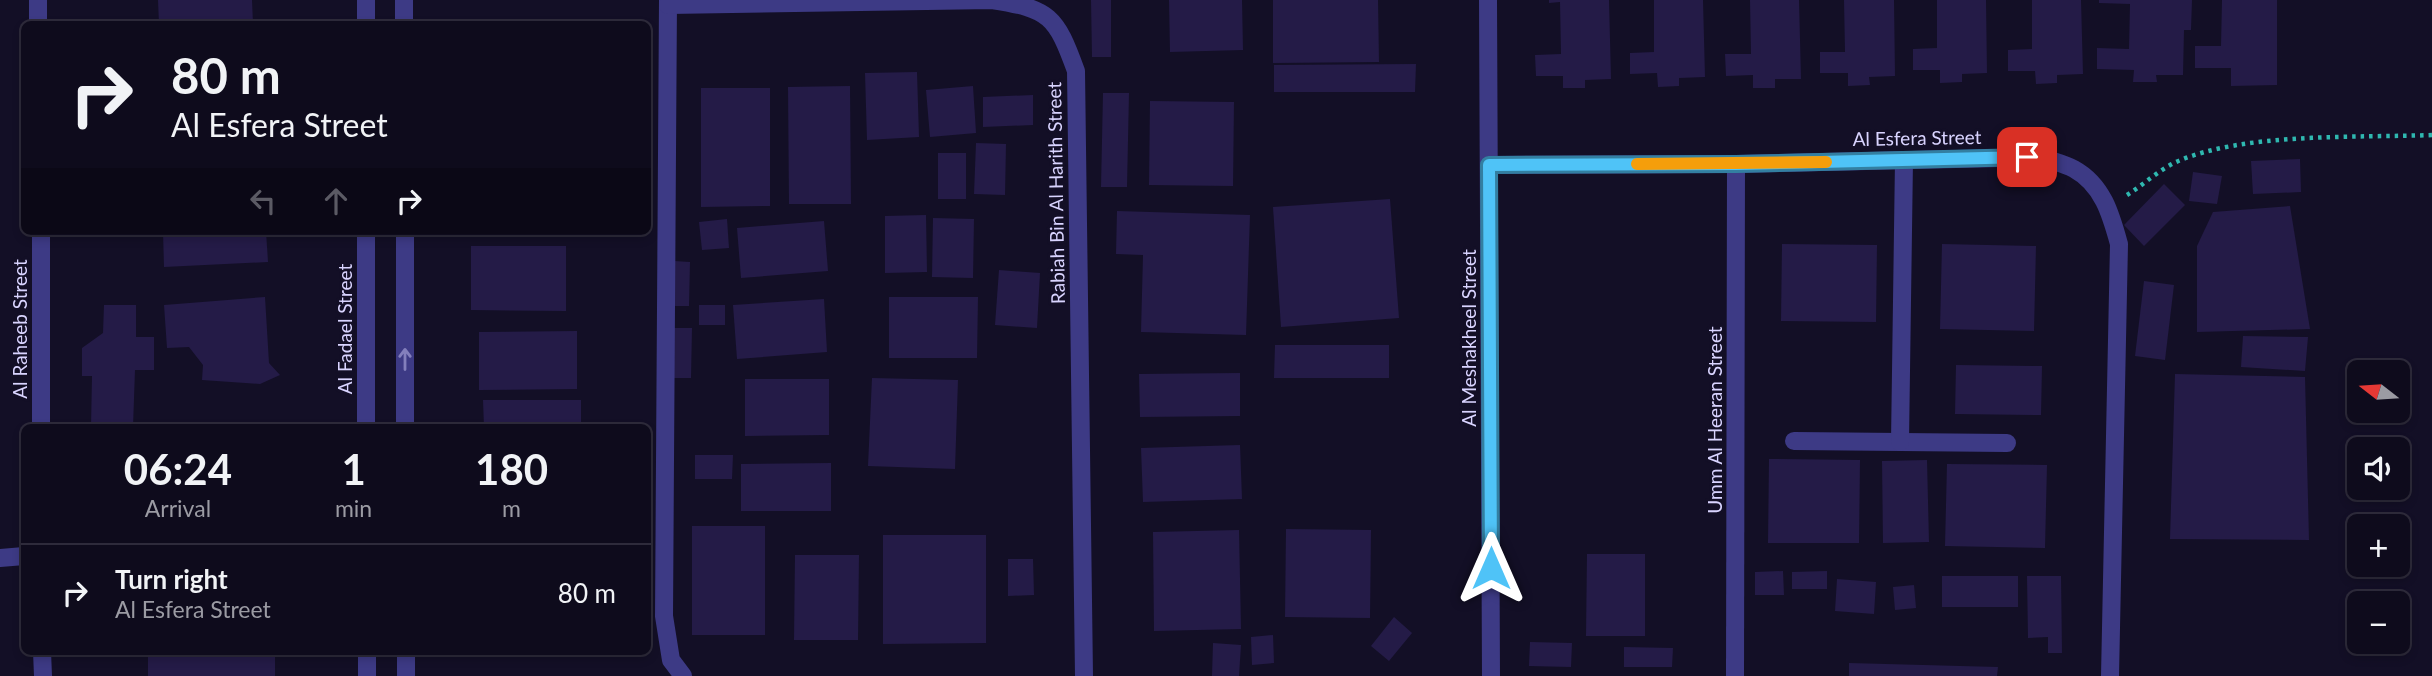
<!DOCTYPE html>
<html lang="en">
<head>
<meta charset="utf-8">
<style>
	:root { --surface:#0e0b1c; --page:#1c1929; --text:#f1f3f6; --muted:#9b9ba3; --line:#2e2b3b }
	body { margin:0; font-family:Lato,sans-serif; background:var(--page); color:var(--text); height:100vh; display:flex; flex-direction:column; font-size:26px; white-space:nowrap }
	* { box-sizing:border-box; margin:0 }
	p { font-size:23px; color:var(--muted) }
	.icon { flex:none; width:38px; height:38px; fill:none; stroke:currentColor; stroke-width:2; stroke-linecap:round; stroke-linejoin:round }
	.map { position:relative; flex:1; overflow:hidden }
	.side { position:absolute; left:21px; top:424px; width:630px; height:231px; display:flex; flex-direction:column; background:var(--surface); border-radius:10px; box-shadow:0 4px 10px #0003,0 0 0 2px var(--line) }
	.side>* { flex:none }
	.hud { position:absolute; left:21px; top:21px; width:630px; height:214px; border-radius:10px; box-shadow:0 4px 10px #0003,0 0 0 2px var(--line); background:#0e0b1c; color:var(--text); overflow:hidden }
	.needle { width:46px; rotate:287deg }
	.fabs { position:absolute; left:2347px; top:360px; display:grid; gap:14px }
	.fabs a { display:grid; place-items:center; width:63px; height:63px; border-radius:10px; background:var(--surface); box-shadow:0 4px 10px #0003,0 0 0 2px var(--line); font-size:35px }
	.pin { position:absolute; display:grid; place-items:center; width:60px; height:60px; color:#fff; margin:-30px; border-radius:14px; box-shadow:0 4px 10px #0006 }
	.me { position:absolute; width:77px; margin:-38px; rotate:0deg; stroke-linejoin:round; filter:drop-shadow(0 0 5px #0008) }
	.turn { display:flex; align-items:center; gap:24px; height:147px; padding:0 35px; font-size:32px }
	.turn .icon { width:91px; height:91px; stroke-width:2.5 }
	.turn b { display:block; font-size:49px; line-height:60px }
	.lanes { display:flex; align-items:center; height:66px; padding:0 35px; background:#0003; justify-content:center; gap:35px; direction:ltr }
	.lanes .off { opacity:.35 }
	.eta { display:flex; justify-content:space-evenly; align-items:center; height:119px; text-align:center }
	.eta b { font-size:42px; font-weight:700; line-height:49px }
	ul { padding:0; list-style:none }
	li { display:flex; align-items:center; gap:21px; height:98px; padding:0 35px; border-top:2px solid var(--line) }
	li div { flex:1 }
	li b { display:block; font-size:26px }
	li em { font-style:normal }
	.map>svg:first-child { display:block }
</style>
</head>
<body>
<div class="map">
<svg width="2432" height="676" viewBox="0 0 2432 676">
	<rect width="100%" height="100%" fill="#130f26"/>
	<g fill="#241b47">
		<path d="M158,0H252L253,24H159Z"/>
		<path d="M1091,0H1111V57H1092Z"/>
		<path d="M1169,0H1242L1243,50L1170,52Z"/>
		<path d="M1273,0H1378L1379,62L1273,63Z"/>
		<path d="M1549,0H1609L1611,79L1585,80V88H1563V76H1536L1535,55L1561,54L1560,2L1549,3Z"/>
		<path d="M1654,0H1703L1705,77L1679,78V86L1658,87L1657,73L1630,74V53L1654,52Z"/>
		<path d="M1750,0H1799L1801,79H1775V88H1753V75L1726,76L1725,54H1751Z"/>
		<path d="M1844,0H1894L1895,76L1869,77L1870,85L1848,86V73H1820V52H1845Z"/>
		<path d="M1937,0H1986L1987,73L1962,74V82L1940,83V70H1913V49L1937,48Z"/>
		<path d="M2032,0H2081L2083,74L2057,75V83L2036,84L2035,71H2008V50L2032,49Z"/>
		<path d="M2099,0H2192L2191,30H2184L2183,75H2156L2157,82H2133L2134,70L2097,69V48L2129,49L2130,4L2099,3Z"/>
		<path d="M2222,0H2277V85L2231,86V68H2195V46H2221Z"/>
		<path d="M1416,64L1415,92H1274V65Z"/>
		<path d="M917,72L919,137L867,140L865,73Z"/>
		<path d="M850,86L851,204H789L788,87Z"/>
		<path d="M973,86L976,133L930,137L926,90Z"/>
		<path d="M701,88H770V206L701,207Z"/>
		<path d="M1103,93H1129L1127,187H1101Z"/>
		<path d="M1033,95V125L983,127V97Z"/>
		<path d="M1150,101L1234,102L1233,186L1149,185Z"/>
		<path d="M976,143L1006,144L1005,195L974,194Z"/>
		<rect x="938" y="153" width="28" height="46"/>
		<path d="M2300,159L2301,192L2253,194L2251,161Z"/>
		<path d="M2193,172L2222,176L2217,204L2189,201Z"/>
		<path d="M2164,184L2185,205L2144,246L2124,225Z"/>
		<path d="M1390,199L1399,318L1281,327L1273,207Z"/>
		<path d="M2290,206L2310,329L2197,332V246L2213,212Z"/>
		<path d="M1117,211L1250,215L1246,335L1141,332L1143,255L1116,254Z"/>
		<path d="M926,215L927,272L885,273V216Z"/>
		<path d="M933,218L974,219L973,278L932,277Z"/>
		<path d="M727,219L729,248L702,250L699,222Z"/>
		<path d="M824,221L828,271L741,278L737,228Z"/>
		<path d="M163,231H266L268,262L164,267Z"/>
		<path d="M1782,244L1877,245L1876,322L1781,321Z"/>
		<path d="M1942,244L2036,246L2034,331L1940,329Z"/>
		<path d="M471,246H566V311L471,310Z"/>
		<path d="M674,261L690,262L689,306H674Z"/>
		<path d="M999,270L1040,273L1037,328L995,325Z"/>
		<path d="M2144,281L2174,285L2165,360L2135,356Z"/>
		<path d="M265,297L269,363L280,375L260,384L202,380L203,365L189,347L167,348L164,305Z"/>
		<path d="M889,297H978L977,358H889Z"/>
		<path d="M824,299L827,352L737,359L733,305Z"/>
		<path d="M104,305H136V337H154V370H135L133,427H91L92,376H82V348L103,333Z"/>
		<rect x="699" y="305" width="26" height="20"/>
		<path d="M673,328H692L691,378H671Z"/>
		<path d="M577,331V389L479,390V332Z"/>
		<path d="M2243,336L2308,337L2305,371L2241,367Z"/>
		<path d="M1275,345H1389V378H1274Z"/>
		<path d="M1956,365L2042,366L2041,415L1955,414Z"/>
		<path d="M1240,373V416L1140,417L1139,374Z"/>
		<path d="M2175,374L2305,377L2309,540L2170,539Z"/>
		<path d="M872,378L958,380L955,469L868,466Z"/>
		<path d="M745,379H829V435L745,436Z"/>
		<path d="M483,400H581V427H484Z"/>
		<path d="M1240,445L1242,499L1143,502L1141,448Z"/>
		<path d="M695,455H733L732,479H695Z"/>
		<path d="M1769,459L1860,460L1859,543H1768Z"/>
		<path d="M1927,460L1929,542L1883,543L1882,461Z"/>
		<path d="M831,463V511H741V464Z"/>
		<path d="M1947,464L2047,465L2045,548L1945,546Z"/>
		<rect x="692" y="526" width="73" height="109"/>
		<path d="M1286,529L1371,530L1370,618L1285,617Z"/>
		<path d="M1239,530L1241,629L1154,631L1153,532Z"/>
		<path d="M883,535H986V643L883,644Z"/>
		<path d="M1587,554H1645V636H1586Z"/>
		<path d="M795,555H859L858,640H794Z"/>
		<path d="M1008,559H1033L1034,595L1008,596Z"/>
		<path d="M1783,571L1784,595H1755V572Z"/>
		<path d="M1827,571V589H1792V572Z"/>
		<rect x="1942" y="576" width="76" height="31"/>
		<path d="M2027,576H2061L2062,653H2048V637L2028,638Z"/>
		<path d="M1837,579L1876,582L1874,614L1835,611Z"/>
		<path d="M1914,585L1916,608L1895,610L1893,587Z"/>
		<path d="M1394,617L1412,633L1389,661L1371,646Z"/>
		<path d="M1273,635L1274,663L1252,665L1251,637Z"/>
		<path d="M1530,642L1572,643L1571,667L1529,666Z"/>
		<path d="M1213,643L1241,645L1239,676H1212Z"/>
		<path d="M1624,647L1673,648L1672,667H1624Z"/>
		<path d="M275,653V676H148V656Z"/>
		<path d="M1849,663L1998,667L1997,676H1849Z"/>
	</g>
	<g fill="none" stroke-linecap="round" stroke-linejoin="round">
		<path stroke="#2fb8b0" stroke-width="4.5" stroke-dasharray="3.5 5" stroke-linecap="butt" d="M2127,195C2143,185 2159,170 2176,162C2244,132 2357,138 2432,135"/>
		<g stroke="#3d3a85" stroke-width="18">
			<path d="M1794,441L2007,443"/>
			<path d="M1900,442L1904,160"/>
		</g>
		<g stroke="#3d3a85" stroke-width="18">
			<path d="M38,0V24"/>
			<path d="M668,0L664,616L671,660L683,676"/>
			<path d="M1488,0L1491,676"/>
			<path d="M668,5L992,0C1050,9 1056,16 1076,71L1084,676"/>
			<path d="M1489,165L1736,164L2042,157C2052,161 2065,164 2074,169C2103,185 2111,215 2119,244L2110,676"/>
			<path d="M41,427V231"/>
			<path d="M0,558L24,556"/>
			<path d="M42,651L43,676"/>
			<path d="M1735,676L1736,164"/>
		</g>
		<g stroke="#3d3a85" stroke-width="18">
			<path d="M366,0V24"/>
			<path d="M404,0V24"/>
			<path d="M366,231V427"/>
			<path d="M405,231V427"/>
			<path d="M367,651V676"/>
			<path d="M406,651V676"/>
		</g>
	</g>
	<defs><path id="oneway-shaft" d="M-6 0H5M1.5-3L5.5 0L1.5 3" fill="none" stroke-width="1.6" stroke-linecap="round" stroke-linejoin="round" transform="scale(1.75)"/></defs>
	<use stroke="#837fbc" href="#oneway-shaft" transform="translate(405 359) rotate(-90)"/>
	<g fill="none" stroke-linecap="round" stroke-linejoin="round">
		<g stroke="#337fa1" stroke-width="18">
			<path id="route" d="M1491,568L1489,165L1736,164L2027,157"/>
		</g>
		<use href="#route" stroke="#4fc3f7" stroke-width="12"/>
		<path stroke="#f59e0b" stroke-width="12" d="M1637,164L1826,162"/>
	</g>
	<g text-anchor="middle" stroke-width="6" stroke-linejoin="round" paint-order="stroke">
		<g font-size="19" fill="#d9d4ff" stroke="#130f26">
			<text transform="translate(1917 138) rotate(-1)" y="7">Al Esfera Street</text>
			<text transform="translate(1056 193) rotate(-91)" y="7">Rabiah Bin Al Harith Street</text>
			<text transform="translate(20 329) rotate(-90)" y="7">Al Raheeb Street</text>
			<text transform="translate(345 329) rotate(-90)" y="7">Al Fadael Street</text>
			<text transform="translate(1469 338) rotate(-90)" y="7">Al Meshakheel Street</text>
			<text transform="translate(1715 420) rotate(-90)" y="7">Umm Al Heeran Street</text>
		</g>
	</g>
</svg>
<div class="fabs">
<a><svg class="needle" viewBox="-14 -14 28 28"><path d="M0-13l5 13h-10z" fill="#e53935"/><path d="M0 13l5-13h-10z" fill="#9b9ba3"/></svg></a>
<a><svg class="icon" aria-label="sound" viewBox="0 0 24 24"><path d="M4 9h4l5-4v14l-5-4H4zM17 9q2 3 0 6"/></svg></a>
<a>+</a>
<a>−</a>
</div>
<div class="pin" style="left:2027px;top:157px;background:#d93025"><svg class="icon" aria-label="arrive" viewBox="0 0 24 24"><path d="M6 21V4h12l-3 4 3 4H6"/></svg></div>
<svg class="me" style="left:1491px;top:568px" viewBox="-20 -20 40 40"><path d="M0-17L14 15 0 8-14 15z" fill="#4fc3f7" stroke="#fff" stroke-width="4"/></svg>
<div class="hud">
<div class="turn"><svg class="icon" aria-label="right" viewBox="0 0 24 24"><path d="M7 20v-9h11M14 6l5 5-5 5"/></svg><div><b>80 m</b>Al Esfera Street</div></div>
<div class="lanes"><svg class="icon off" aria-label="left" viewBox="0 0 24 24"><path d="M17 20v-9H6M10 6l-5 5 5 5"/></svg><svg class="icon off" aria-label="ahead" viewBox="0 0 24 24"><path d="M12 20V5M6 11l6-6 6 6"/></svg><svg class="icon" aria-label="right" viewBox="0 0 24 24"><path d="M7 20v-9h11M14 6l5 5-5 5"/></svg></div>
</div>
<section class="side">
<div class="eta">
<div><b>06:24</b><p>Arrival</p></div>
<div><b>1</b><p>min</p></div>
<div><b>180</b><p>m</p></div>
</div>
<ul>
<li><svg class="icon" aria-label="right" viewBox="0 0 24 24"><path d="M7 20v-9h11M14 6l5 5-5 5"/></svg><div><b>Turn right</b><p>Al Esfera Street</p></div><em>80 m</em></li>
</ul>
</section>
</div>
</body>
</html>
